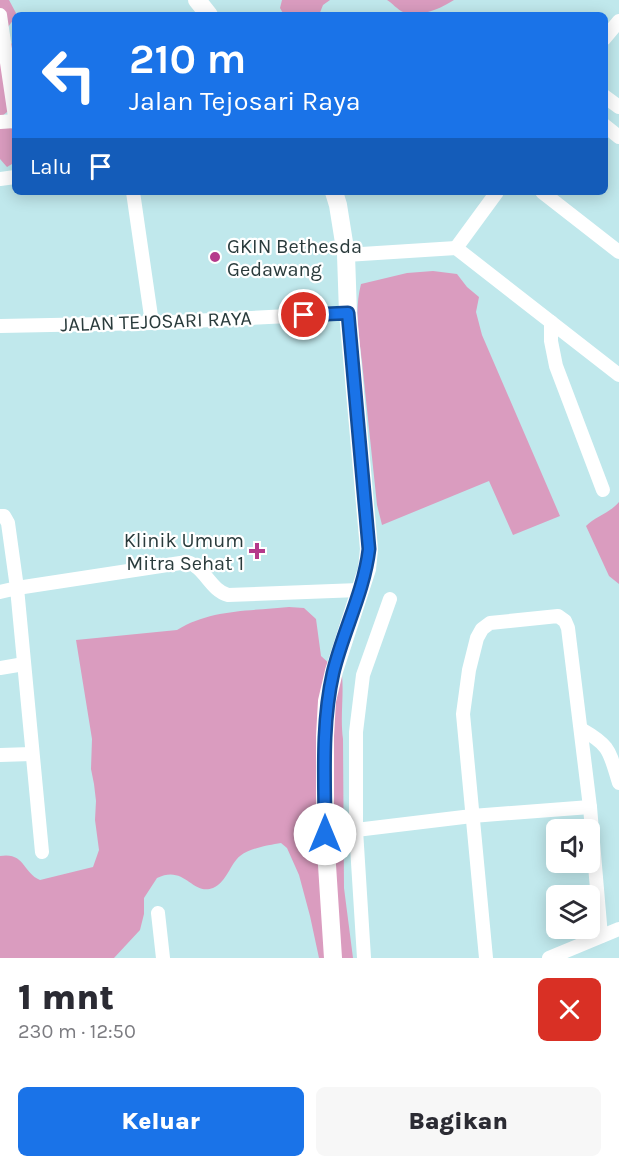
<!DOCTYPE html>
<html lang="id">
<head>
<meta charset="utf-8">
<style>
	:root { --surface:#fff; --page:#f7f7f7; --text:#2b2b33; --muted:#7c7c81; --accent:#1a73e8 }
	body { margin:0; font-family:Karla,sans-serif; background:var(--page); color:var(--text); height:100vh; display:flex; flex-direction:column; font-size:22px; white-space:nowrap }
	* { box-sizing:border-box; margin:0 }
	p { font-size:20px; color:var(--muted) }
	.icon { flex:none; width:33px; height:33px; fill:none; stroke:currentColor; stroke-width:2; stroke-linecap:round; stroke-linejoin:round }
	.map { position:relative; height:958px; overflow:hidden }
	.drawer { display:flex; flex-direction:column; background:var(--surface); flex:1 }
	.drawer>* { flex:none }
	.guide { position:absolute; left:12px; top:12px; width:596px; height:183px; border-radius:9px; box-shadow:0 3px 15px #0003; background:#1a73e8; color:#fff; overflow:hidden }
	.controls { position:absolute; left:546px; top:819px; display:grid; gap:12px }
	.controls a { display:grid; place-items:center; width:54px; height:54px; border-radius:9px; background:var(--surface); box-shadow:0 3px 15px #0003; font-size:30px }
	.pin { position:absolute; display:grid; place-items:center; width:51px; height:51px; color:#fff; margin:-26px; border:3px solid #fff; border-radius:50%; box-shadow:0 2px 6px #0007 }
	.me { position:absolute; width:66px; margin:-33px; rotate:0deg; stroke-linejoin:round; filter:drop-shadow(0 0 4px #0008) }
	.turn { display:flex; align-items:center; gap:21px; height:126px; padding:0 18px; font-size:27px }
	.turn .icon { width:78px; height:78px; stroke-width:2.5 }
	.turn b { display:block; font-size:42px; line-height:51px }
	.then { display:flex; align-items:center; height:57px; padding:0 18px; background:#0003; gap:12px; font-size:22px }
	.round { display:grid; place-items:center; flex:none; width:63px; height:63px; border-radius:9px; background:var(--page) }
	.summary { display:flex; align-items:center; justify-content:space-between; height:102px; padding:0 18px }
	h1 { font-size:36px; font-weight:800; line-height:45px }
	.primary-button { display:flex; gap:12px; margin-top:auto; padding:12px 18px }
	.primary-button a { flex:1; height:69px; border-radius:9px; background:var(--accent); color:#fff; font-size:24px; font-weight:800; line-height:69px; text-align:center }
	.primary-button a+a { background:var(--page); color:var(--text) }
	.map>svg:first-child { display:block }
</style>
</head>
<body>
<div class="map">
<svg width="619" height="958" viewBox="0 0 619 958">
	<rect width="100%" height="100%" fill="#c0e8ec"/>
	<g fill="#da9cbf">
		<path d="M0,0H9L17,15L8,27H0Z"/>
		<path d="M282,0H330L323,5L319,15H284L280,8Z"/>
		<path d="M387,0H454C440,9 420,18 403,12C398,10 392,3 387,0Z"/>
		<path d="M10,43L15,45V114L7,112L1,117L13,130L12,164L7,167L0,159V44Z"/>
		<path d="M433,271L457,274L467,287L479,297L476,312L482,335L560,516L513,535L489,481L382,525L377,505C372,457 367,410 362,362C359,336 354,311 361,284L407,273Z"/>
		<path d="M619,502V584L609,576L586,526C596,516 610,513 619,502Z"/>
		<path d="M289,607L304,608L316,619L321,656L342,675C344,696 340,717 343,739L344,888L353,958H319L310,916L299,875L287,848L281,843C269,845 250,848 240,856C230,864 227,882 213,888C192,896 185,864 157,878L144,898V914L140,930L114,958H0V856C25,852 22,872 40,880L93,867L99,850L95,820L96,801L94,784L91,769L92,739L76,640L177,630C210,609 251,611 289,607Z"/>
	</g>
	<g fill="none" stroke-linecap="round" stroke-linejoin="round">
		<g stroke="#fff" stroke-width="14">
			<path d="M0,15L15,117"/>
			<path d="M604,39L619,21"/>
			<path d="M604,96L619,107"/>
			<path d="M0,122L15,121"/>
			<path d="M604,125L619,137"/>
			<path d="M0,179L15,177"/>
			<path d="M133,192L152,323"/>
			<path d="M542,192L619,252"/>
			<path d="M456,248L619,375"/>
			<path d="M456,248L497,192"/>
			<path d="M346,255L456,248"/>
			<path d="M551,322V341L556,366L603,490"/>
			<path d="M0,326L152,323L348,313"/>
			<path d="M0,516H4L8,523L17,588L187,562C205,567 210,590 228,595L359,590"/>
			<path d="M0,592L17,588L42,852"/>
			<path d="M0,668L24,664"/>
			<path d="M581,729C611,746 609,751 619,783"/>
			<path d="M0,755L32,754"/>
			<path d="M356,830L472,816L590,807"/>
			<path d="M158,913L163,958"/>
			<path d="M364,958L356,830V732L363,675L390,599"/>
			<path d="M486,958L463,714L469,670L477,638L482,629L490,623L558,616L565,621L568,628L590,807L601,936"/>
			<path d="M549,958L619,929"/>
		</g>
		<g stroke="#fff" stroke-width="18">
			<path d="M197,0L209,15"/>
			<path d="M333,958L325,834V736L327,701L334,671L367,569L369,549L348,313L346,255L338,205L334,192"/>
		</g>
	</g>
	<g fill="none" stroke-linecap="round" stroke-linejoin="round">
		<g stroke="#114b97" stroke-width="15">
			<path id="route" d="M304,315L348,313L369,549C364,592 343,631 333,673C321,726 325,781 325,834"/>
		</g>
		<use href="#route" stroke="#1a73e8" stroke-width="10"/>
	</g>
	<g fill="#b5398b" stroke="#fff" stroke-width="2">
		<circle cx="215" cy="257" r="6"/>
		<path d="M254 542h6v6h6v6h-6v6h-6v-6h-6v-6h6z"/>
	</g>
	<g text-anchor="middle" stroke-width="4.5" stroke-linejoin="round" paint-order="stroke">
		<g font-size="20" fill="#2a3b3c" stroke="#fff" text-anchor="start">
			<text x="227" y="253">GKIN Bethesda<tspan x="227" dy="23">Gedawang</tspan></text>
			<text x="244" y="547" text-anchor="end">Klinik Umum<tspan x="244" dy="23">Mitra Sehat 1</tspan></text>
		</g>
		<g font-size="20" fill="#2a3b3c" stroke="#fff">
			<text transform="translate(156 321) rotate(-2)" y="7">JALAN TEJOSARI RAYA</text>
		</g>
	</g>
</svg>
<div class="controls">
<a><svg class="icon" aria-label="sound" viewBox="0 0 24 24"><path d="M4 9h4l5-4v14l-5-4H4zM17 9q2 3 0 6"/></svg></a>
<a><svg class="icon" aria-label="layers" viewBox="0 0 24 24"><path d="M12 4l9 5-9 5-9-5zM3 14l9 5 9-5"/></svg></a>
</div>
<div class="pin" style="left:304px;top:315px;background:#d93025"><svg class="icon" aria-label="arrive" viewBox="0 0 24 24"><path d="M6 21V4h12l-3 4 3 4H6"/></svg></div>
<svg class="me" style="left:325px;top:834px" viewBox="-20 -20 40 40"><circle r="19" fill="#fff"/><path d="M0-13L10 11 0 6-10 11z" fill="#1a73e8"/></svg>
<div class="guide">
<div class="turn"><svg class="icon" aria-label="left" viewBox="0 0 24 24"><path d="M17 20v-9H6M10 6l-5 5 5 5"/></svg><div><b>210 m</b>Jalan Tejosari Raya</div></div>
<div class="then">Lalu<svg class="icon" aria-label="arrive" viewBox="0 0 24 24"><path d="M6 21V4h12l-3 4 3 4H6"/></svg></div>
</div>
</div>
<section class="drawer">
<div class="summary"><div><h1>1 mnt</h1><p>230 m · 12:50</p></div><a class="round" style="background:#d93025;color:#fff"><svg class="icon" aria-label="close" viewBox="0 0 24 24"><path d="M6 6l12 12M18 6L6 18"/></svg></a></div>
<div class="primary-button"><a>Keluar</a><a>Bagikan</a></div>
</section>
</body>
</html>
